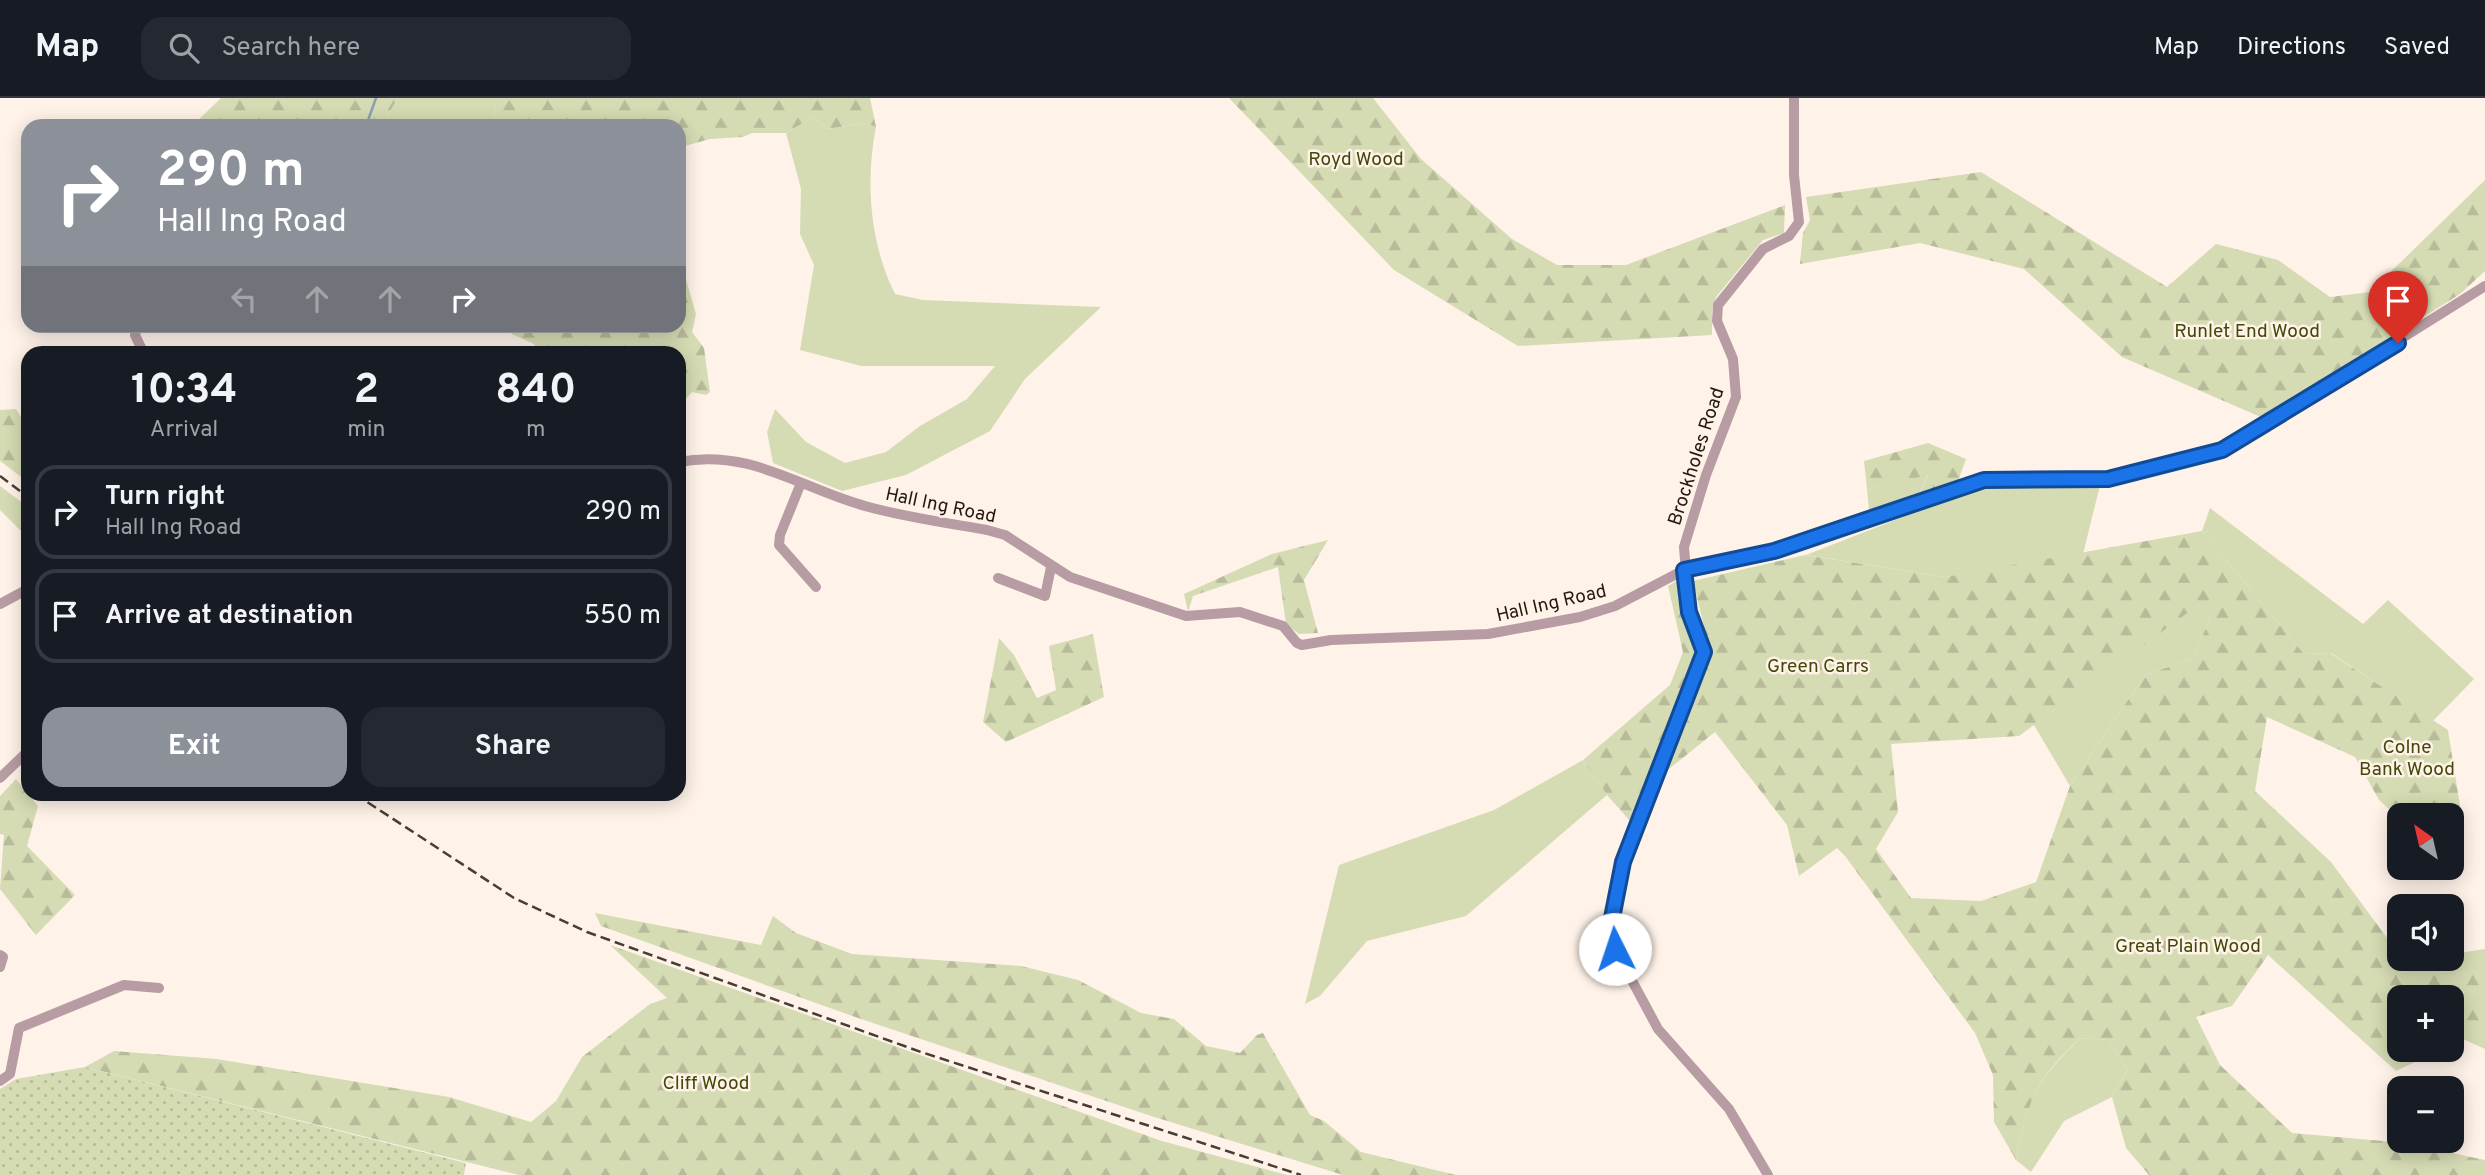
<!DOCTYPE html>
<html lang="en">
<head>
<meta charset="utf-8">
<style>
	:root { --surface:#171b24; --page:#242831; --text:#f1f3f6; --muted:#9ea1a6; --line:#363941; --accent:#8c9099 }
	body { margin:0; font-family:Overpass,sans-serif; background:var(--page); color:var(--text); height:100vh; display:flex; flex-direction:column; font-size:26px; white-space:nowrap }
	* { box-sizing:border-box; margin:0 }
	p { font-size:23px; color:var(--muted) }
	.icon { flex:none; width:38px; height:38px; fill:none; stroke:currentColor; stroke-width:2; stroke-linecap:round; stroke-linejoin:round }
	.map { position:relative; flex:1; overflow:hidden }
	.side { position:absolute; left:21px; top:248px; width:665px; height:455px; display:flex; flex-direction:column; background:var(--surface); border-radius:21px; box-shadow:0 4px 18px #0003 }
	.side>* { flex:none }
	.banner { position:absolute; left:21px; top:21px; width:665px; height:214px; border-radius:21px; box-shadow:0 4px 18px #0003; background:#8c9099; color:#fff; overflow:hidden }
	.needle { width:46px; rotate:326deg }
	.fabs { position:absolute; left:2387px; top:705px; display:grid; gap:14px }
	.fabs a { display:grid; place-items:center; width:77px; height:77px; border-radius:14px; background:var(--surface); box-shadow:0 4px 18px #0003; font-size:35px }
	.pin { position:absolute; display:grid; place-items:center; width:60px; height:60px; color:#fff; margin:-72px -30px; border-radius:50% 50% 50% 0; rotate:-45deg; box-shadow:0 0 7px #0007 }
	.pin .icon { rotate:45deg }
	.me { position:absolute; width:77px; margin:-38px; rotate:356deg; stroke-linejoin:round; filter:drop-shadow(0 0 5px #0008) }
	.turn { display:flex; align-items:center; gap:24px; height:147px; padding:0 21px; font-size:32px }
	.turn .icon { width:91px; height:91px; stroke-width:2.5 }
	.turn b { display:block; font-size:49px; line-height:60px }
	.lanes { display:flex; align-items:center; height:66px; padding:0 21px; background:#0003; justify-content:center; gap:35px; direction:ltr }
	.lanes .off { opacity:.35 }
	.eta { display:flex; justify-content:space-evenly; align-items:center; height:119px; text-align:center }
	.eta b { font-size:42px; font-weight:700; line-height:49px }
	.button { display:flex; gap:14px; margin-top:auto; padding:14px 21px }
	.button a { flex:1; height:80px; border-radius:21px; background:var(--accent); color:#fff; font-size:28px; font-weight:700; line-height:80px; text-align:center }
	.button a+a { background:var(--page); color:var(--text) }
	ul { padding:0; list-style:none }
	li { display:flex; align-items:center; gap:21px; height:94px; margin:0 14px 10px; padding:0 7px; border:4px solid var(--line); border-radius:21px }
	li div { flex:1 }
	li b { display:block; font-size:26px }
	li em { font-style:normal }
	header { display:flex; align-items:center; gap:42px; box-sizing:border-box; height:98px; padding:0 35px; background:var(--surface); border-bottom:2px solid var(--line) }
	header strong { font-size:33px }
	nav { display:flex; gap:38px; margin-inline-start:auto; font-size:24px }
	.search { width:490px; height:63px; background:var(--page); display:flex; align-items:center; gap:18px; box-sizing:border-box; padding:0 24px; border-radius:21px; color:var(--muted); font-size:26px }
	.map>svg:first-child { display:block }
</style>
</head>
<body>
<header>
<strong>Map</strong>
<div class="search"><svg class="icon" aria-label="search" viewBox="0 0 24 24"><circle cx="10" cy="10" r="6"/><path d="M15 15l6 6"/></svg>Search here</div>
<nav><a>Map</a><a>Directions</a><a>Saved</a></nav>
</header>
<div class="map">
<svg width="2485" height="1077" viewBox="0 0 2485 1077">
	<defs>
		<pattern id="forest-firs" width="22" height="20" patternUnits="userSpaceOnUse" patternTransform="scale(1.75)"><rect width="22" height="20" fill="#d5dbb3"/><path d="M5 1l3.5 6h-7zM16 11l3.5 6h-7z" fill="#b7bb99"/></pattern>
		<pattern id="park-dots" width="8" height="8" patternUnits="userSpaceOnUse" patternTransform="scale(1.75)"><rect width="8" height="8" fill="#d5dbb3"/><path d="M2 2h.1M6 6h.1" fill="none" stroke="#b7bb99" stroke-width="1.8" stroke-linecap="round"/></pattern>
	</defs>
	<rect width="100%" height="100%" fill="#fff3e9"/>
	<g fill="#d5dbb3">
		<path d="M398,0H493L496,13L490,28H381Z"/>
		<path d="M813,19L828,31L864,25L876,29C865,84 870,146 895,196L923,202L1101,209L1025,281L990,333L906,377L842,393L773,365L767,334L775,311L806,344L845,365L886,354L920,328L967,301L995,268H861L800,252L814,167L800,136L801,91L786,35Z"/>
		<path d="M1928,376L1917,401L1869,412L1867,391Z"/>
		<path d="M1987,386L2100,387L2083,456L1945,479L1806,457Z"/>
		<path d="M0,388L28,409V440L0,412Z"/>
		<path d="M2210,410L2363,526L2388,502L2474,581L2433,623L2331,555L2304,556L2202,433Z"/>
		<path d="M2201,504L2210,521L2192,561L2145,577L2070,688L2034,627Z"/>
		<path d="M1583,662L1607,697L1466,818L1367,843L1320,898L1305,906L1339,767L1494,712Z"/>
		<path d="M2081,940L2109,942L2127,972L2112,999L2064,1023L2031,1074L2016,1062C2029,999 2034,985 2081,940Z"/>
	</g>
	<g fill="url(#forest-firs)" fill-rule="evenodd">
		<path d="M221,0H398L381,28H192Z"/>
		<path d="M493,0H870L876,29L864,25L828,31L813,19L786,35H752L743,39L710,41L681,49L679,28H490L496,13Z"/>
		<path d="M1229,0H1373L1421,61L1512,141L1557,167H1626L1785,107L1784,135L1763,142L1716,199L1712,212V237L1518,248L1394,172Z"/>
		<path d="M1981,74L2167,189L2216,146L2278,162L2330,199L2370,194L2485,82V173L2460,196L2263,320L2122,259L2024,171L1920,145L1800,166L1803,135L1810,122L1806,99Z"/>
		<path d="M679,157L696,216L692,234L704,250L710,294L706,297L692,294L684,303L683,338L679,345V256L539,255L534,246L512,236L505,228H679Z"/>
		<path d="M16,311L28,331V384L0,363V312Z"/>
		<path d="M1928,345L1966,361L1957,386L1917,401L1928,377L1867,391L1864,363Z"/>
		<path d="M2202,433L2304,556L2330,555L2448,632L2461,714L2452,720L2399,718V720L2379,702L2355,659L2267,619L2255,693L2331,764L2393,848L2399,849V861H2452V856L2485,851V951L2463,941L2452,946V900H2399V952H2440L2396,973L2268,857L2232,908L2196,919L2220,967L2292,1035L2405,1045L2485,1062V1077H2149L2126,1050L2112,999L2127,972L2109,942L2081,940C2035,981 2028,1003 2016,1062L1994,1024L1993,977L1975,935L1845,758L1837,750L1799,778L1787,727L1715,634L1664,675L1711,558L1693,483L1805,457L1945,479ZM2201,505L2210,521L2192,561L2145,577L2070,688L2036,784L1981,803L1911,800L1876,751L1898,714L1891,646L2019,638Z"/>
		<path d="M1328,442L1304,482L1318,535L1299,536L1286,526L1278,469L1193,498L1188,514L1184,496L1272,456Z"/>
		<path d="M1680,481L1683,510L1699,554L1631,724L1607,697L1583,662L1670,587L1683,554L1668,488Z"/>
		<path d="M1093,536L1104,599L1006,644L983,624L999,540L1014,557L1037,600L1056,592L1049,548Z"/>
		<path d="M16,681L38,708L27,748L75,797L36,837L0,791L4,737L0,736V698Z"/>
		<path d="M595,815L761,847L773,818L796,835L852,856L1021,868L1078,882L1141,915L1174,921L1206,948L1240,955L1257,937L1263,935L1310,1017L1324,1023L1361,1054L1456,1077H1343L1151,1018L858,920L601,828Z"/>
		<path d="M610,847L1162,1043L1287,1077H519L85,969L114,953L217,961L449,999L531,1024L556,1003L582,959L650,906L667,900Z"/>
	</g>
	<path fill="url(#park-dots)" d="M85,969L466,1065L464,1077H0V991L16,981Z"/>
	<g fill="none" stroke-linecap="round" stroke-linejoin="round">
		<path stroke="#8d9fb4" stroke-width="2.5" d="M366,28L376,0"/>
		<g stroke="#b79da3" stroke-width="10">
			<path d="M137,228L135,237L144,256"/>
			<path d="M679,364C749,350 800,390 865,408C904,419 947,425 987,432L1005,437L1070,479L1186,518L1240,514L1283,528L1297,545L1302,547L1331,542L1488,536L1580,519L1615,508L1684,472L1774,453L1984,382L2108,381L2223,352L2485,188"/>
			<path d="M801,385L780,437L779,447L816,489"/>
			<path d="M998,480L1045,498L1051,469"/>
			<path d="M0,506L28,491"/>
			<path d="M0,680L28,653"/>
			<path d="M0,857L3,859L0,869"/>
			<path d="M0,983L10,976L19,930L124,887L159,890"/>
			<path d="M1768,1077L1729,1011L1658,931L1615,851L1612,820L1623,764L1704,554L1689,514L1684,449L1706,377L1736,299L1733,261L1717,223L1718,207L1763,151L1789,138L1799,124L1794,77V0"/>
		</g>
		<g stroke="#483d34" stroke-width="2.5" stroke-dasharray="10 5" stroke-linecap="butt">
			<path d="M0,378L28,399"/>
			<path d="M355,696L514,800L587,834L921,954L1301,1077"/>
		</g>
	</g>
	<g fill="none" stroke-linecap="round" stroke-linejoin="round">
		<g stroke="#114b97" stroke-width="18">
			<path id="route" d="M1615,851L1612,820L1623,764L1704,554L1689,514L1684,472L1774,453L1984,382L2108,381L2222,352L2398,245"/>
		</g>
		<use href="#route" stroke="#1a73e8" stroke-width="12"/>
	</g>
	<g text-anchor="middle" stroke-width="5" stroke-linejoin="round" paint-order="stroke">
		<g font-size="19" fill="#424808" stroke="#fff3e9">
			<text x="1356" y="67">Royd Wood</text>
			<text x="2247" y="239">Runlet End Wood</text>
			<text x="1818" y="574">Green Carrs</text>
			<text x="2407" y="655">Colne<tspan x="2407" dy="22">Bank Wood</tspan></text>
			<text x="2188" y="854">Great Plain Wood</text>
			<text x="706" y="991">Cliff Wood</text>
		</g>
		<g font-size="19" fill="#231910" stroke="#fff3e9">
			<text transform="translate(1695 358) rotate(-72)" y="7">Brockholes Road</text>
			<text transform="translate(941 406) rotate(12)" y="7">Hall Ing Road</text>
			<text transform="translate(1551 504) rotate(-13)" y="7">Hall Ing Road</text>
		</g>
	</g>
</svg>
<div class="fabs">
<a><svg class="needle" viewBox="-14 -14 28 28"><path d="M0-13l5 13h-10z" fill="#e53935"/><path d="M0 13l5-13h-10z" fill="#9ea1a6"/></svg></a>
<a><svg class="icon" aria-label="sound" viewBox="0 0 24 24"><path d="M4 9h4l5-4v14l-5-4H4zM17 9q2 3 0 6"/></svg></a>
<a>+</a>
<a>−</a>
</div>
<div class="pin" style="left:2398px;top:245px;background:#d93025"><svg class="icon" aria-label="arrive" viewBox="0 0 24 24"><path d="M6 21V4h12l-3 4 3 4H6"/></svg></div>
<svg class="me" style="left:1615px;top:851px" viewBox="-20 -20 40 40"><circle r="19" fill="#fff"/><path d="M0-13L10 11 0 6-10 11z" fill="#1a73e8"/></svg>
<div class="banner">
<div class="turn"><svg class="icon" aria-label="right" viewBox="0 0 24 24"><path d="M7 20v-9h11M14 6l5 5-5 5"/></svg><div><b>290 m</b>Hall Ing Road</div></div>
<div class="lanes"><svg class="icon off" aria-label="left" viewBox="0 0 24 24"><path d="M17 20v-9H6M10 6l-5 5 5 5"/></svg><svg class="icon off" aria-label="ahead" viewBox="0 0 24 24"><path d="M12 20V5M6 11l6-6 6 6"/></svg><svg class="icon off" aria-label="ahead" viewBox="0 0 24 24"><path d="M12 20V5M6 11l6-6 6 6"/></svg><svg class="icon" aria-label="right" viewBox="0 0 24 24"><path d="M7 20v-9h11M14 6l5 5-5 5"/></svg></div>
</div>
<section class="side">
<div class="eta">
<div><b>10:34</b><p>Arrival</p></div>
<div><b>2</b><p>min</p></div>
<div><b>840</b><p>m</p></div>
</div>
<ul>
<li><svg class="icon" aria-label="right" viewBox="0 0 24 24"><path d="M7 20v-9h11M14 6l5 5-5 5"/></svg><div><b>Turn right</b><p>Hall Ing Road</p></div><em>290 m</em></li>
<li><svg class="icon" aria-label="arrive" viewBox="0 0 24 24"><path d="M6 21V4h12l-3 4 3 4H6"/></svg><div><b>Arrive at destination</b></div><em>550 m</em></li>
</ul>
<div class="button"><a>Exit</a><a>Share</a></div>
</section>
</div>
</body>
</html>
